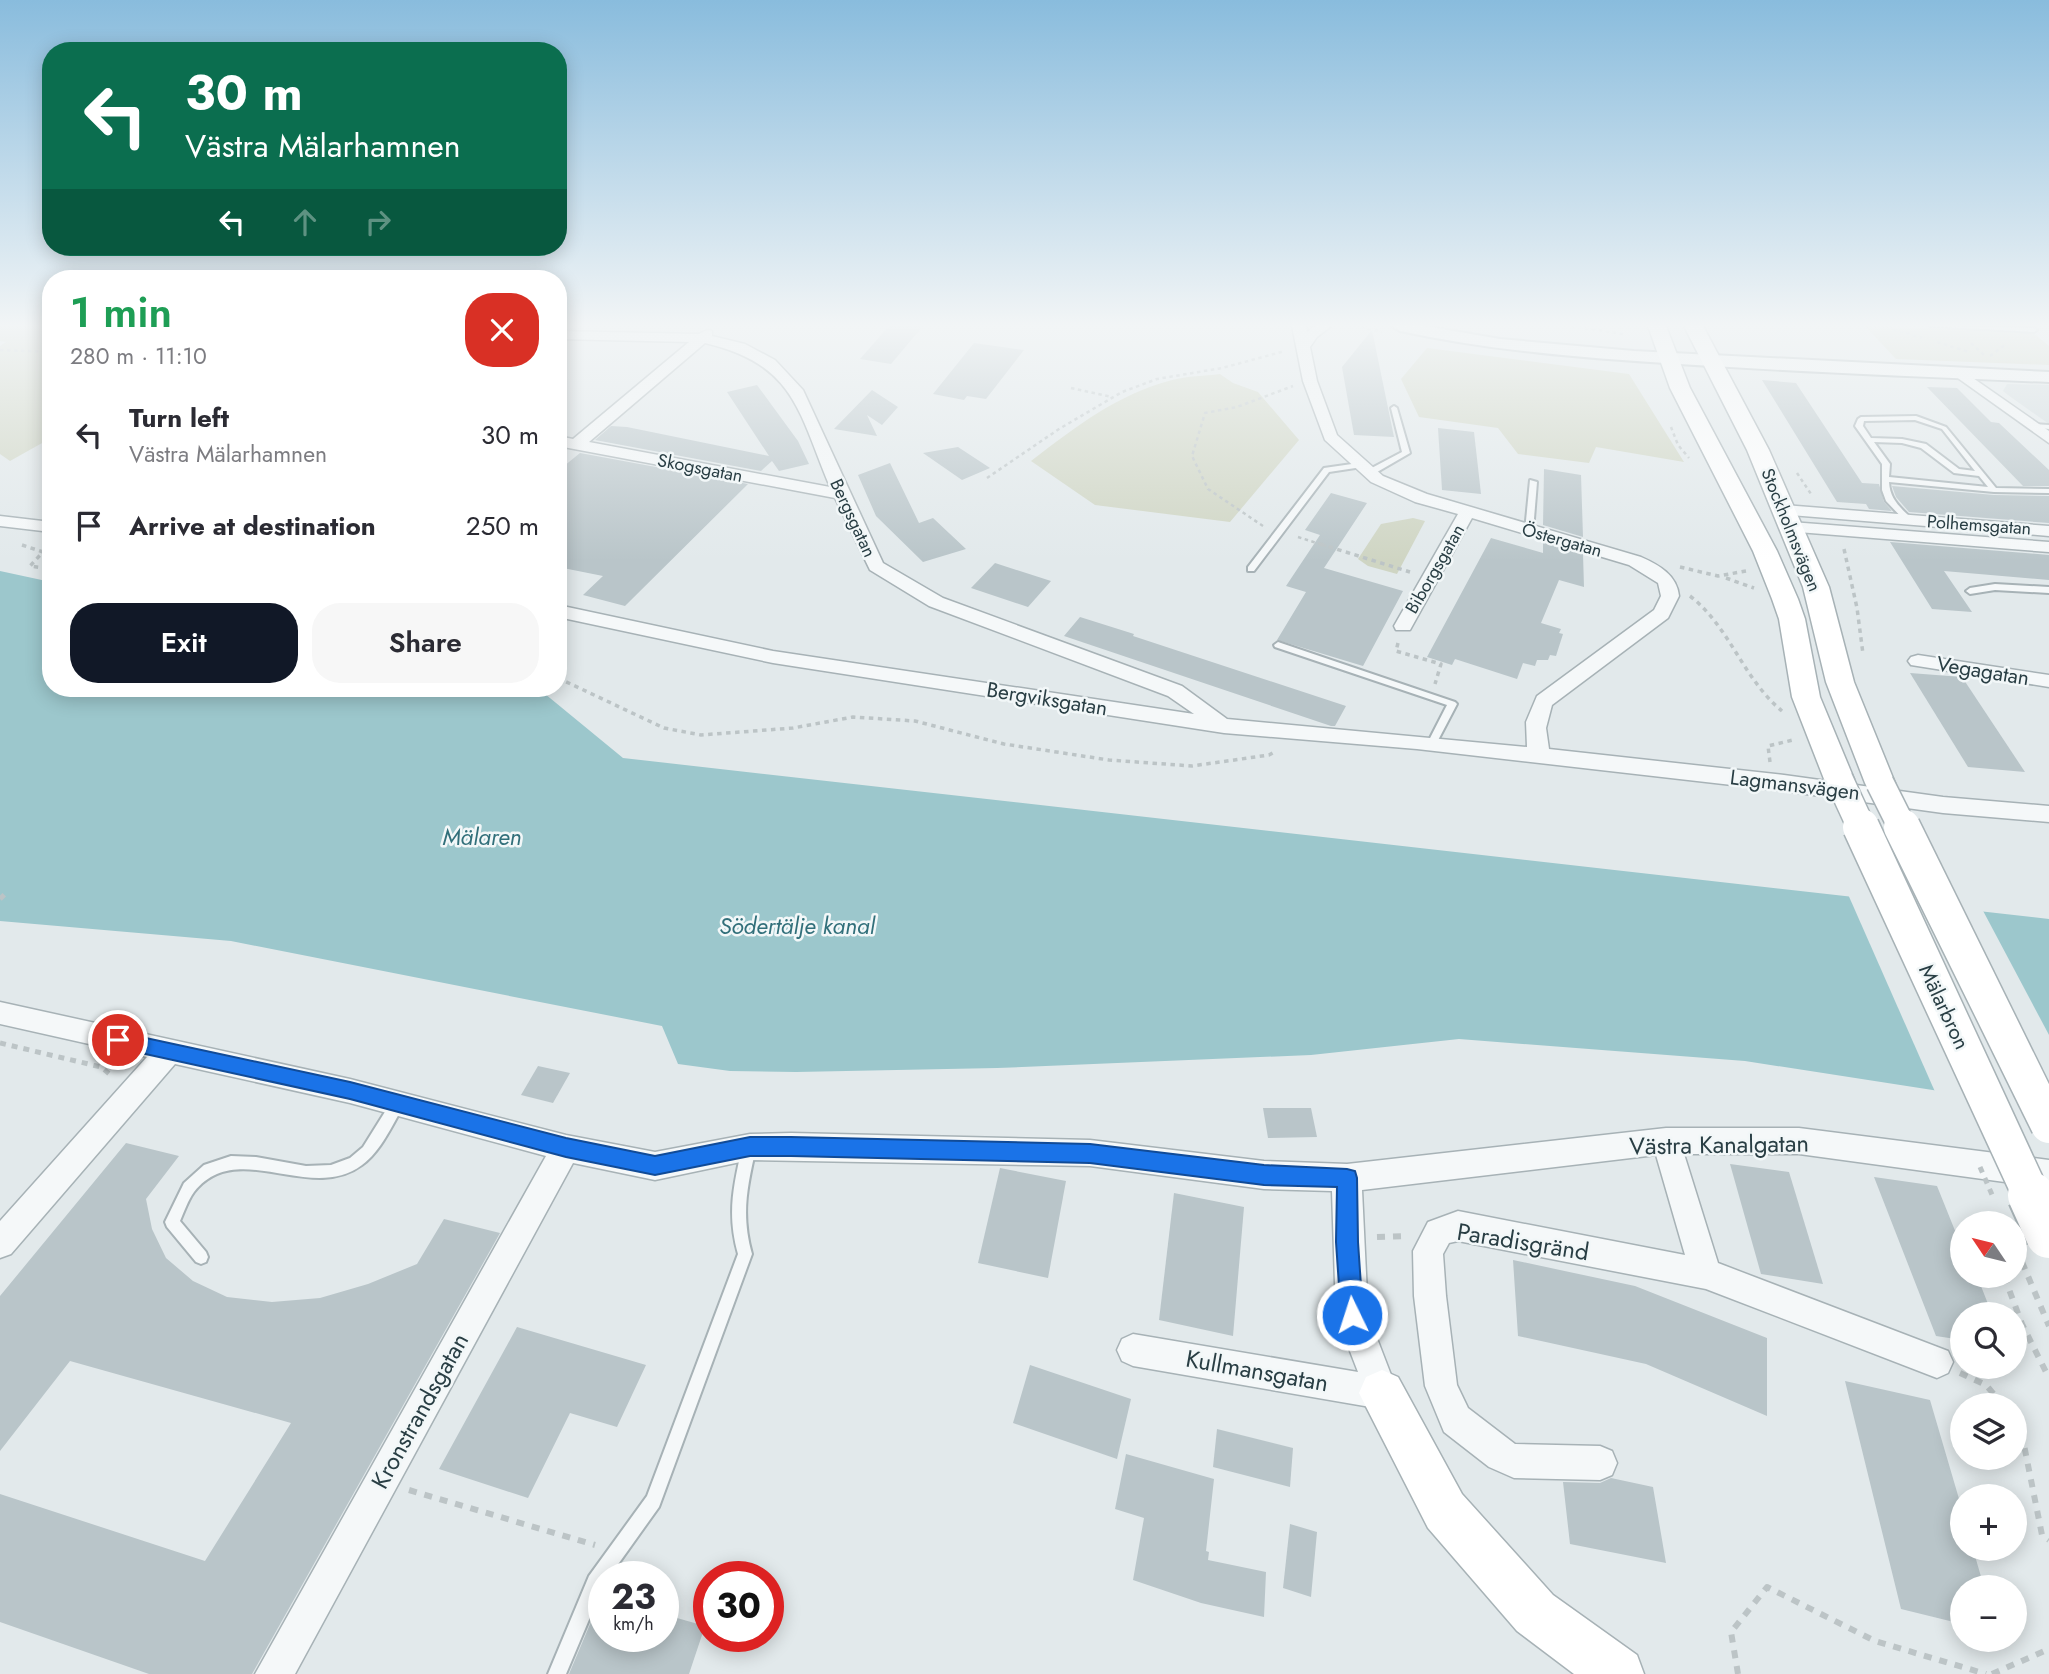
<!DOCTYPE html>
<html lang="en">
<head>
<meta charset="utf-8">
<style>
	:root { --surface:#fff; --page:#f7f7f7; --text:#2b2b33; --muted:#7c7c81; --accent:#111827 }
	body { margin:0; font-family:Jost,sans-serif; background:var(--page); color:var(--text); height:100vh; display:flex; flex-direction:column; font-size:26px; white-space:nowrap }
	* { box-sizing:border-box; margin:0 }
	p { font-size:23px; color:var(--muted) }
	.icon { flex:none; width:38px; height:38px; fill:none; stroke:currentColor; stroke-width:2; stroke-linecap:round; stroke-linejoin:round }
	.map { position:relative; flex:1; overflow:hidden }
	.details { position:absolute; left:42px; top:270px; width:525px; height:427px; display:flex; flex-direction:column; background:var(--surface); border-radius:28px; box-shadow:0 4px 18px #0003 }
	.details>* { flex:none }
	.top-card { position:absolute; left:42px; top:42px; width:525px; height:214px; border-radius:28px; box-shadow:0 4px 18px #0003; background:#0b6e4f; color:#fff; overflow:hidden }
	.needle { width:46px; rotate:305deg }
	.fabs { position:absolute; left:1950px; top:1211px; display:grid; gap:14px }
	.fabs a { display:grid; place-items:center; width:77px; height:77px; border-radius:50%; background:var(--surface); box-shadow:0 4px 18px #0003; font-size:35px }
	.speed { position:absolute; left:588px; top:1561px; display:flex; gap:14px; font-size:35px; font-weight:700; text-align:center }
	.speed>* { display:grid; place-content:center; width:91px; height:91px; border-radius:50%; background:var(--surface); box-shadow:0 4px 18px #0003; line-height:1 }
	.speed small { font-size:18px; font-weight:400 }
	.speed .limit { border:10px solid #d22; background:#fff; color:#111 }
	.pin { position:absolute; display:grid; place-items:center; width:60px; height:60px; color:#fff; margin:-30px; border:4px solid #fff; border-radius:50%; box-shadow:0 2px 7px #0007 }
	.me { position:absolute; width:77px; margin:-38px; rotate:356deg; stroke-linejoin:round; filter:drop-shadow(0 0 5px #0008) }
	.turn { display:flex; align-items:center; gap:24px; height:147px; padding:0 28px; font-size:32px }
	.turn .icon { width:91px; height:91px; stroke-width:2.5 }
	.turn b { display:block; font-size:49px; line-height:60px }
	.lanes { display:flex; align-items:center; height:66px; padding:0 28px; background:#0003; justify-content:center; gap:35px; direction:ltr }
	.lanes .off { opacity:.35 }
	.round { display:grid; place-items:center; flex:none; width:74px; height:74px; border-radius:28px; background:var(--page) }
	.head { display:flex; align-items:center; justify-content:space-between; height:119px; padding:0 28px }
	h1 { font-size:42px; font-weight:600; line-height:52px; color:#1e9e55 }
	.button { display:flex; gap:14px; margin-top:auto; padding:14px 28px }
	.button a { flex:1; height:80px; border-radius:28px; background:var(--accent); color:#fff; font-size:28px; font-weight:600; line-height:80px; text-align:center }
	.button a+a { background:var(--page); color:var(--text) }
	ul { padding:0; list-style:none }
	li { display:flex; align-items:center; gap:21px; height:91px; padding:0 28px }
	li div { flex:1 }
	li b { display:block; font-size:26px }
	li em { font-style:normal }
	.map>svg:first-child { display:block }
</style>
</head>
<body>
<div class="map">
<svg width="2049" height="1674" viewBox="0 0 2049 1674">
	<rect width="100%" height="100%" fill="#e2e9eb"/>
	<path fill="#d0dadd" d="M2007,384L2049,385V424L2008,395L2003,391Z"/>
	<g fill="#cfd5c3">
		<path d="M0,326H51V438L10,461L0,454V346L6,342L0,341Z"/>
		<path d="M1865,326L2032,332L2049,346V365L1896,359Z"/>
		<path d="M1427,348L1629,374L1684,462L1596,447L1589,463L1518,454L1498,428L1419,417L1401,379Z"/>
		<path d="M1220,374L1233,383L1258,392L1299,440L1230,522L1095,505L1031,461C1077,426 1116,395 1172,380C1187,376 1205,376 1220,374Z"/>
		<path d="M1413,518L1425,521L1397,574L1368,566L1358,559L1381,524Z"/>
	</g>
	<path fill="#9cc7cc" d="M0,571L51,582V688H533L539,689L623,758L2049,919V1108L1745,1061L1459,1039L1311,1055L997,1068L796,1072L730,1071L678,1064L662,1026L231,941L0,921Z"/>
	<path fill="#e2e9eb" d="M1847,892L1981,907L2049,1035V1112L1936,1094Z"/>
	<g fill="#b9c5c9">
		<path d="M889,326H923L891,364L860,359Z"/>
		<path d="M1372,330L1394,437L1354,435L1342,367Z"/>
		<path d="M974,343L1024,350L986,399L967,396L964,400L933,394Z"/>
		<path d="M1762,380L1796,383L1862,483L1879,484L1884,502L1892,511L1869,509L1866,504L1837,502Z"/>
		<path d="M757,385L798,441L809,464L779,471L772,461L761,471L595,440L611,426L627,427L769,456L727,392Z"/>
		<path d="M1927,387L1957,388L1991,422L1999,423L2049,470V486H2023Z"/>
		<path d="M872,390L898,407L882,425L867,415L877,436L834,429Z"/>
		<path d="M1438,428L1474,432L1481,494L1442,490Z"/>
		<path d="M958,447L990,468L962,480L923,453Z"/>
		<path d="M580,453L748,484L625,606L583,595L603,576L558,567V471Z"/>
		<path d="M890,463L919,523L933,518L966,549L923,562L876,516L858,475Z"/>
		<path d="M1544,469L1581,475L1583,537L1543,525Z"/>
		<path d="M1892,486L1994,495L2049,496V523L1909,512L1896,497Z"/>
		<path d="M1331,493L1367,503L1324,568L1403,591L1363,666L1277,640L1306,592L1286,586L1320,535L1305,530Z"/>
		<path d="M1491,538L1543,553V542L1583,554L1584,587L1559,580L1541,623L1561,629L1559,633L1563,634L1556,656L1550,655L1548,660H1537L1535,666L1523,663L1517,679L1455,659L1452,665L1427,657Z"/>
		<path d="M1890,542L2049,555V580L1944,571L1972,612L1932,609Z"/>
		<path d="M995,563L1051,581L1028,607L971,588Z"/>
		<path d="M1080,617L1134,634L1133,636L1346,706L1335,726H1331L1064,636Z"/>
		<path d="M1910,673L1962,677L2025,772L1968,767Z"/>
		<path d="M538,1066L570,1073L553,1103L521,1095Z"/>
		<path d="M1263,1108H1311L1317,1137L1268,1138Z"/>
		<path d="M126,1143L179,1156L146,1199L152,1229L166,1258L193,1281L227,1297L272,1302L320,1298L368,1284L417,1264L444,1219L500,1233L252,1674H149L0,1622V1494L205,1561L291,1423L70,1361L0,1451V1296Z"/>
		<path d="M1730,1164L1789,1172L1823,1284L1761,1274Z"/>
		<path d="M1000,1168L1066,1181L1048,1278L978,1263Z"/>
		<path d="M1874,1177L1937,1186L1962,1248V1276H1977L1992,1314H1962V1340L1936,1336Z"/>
		<path d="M1174,1193L1244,1207L1233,1336L1159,1320Z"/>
		<path d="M1513,1260L1635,1286L1767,1338V1416L1646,1364L1518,1336Z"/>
		<path d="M517,1327L646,1365L617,1427L570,1413L528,1498L439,1469Z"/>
		<path d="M1030,1365L1131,1399L1117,1459L1013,1423Z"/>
		<path d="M1845,1381L1930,1400L1962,1509V1549H1973L1984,1587H1962V1624L1901,1609Z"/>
		<path d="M1217,1429L1293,1448L1290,1487L1213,1467Z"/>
		<path d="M1126,1454L1214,1479L1206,1551L1209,1552L1208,1560L1266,1572L1264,1617L1201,1603L1133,1580L1144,1518L1115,1509Z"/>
		<path d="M1611,1478L1653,1487L1666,1563L1570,1544L1563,1482L1600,1483Z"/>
		<path d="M1290,1524L1317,1532L1311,1597L1283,1588Z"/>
		<path d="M604,1591V1636H663V1614L705,1626L689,1674H569Z"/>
	</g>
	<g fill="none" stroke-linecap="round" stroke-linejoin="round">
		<g stroke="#a7b2b6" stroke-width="4">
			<g id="service">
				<path d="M1930,326L2034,328L2037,330L2034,332Z"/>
				<path d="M1394,406L1397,408L1410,453L1372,475H1366V471L1402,452L1391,408Z"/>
				<path d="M1916,416L1946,427L1996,488L2049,489V493L1994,492L1889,482C1890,500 1901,508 1913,520L1912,522H1906L1886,501L1882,490V464L1855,426L1858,419L1861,417ZM1915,420L1942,429L1975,471L1959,469L1926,444L1902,439L1871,438L1863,426L1864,421ZM1874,442L1902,443L1921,448L1954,473L1979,476L1988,487L1889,477L1890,464Z"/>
				<path d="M2033,424L2049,425V429L2031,427V425Z"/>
				<path d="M1359,463L1363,465L1362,467L1329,472L1254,571H1248V567L1324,468Z"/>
				<path d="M1530,480L1537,482L1533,531L1529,533L1525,531Z"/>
				<path d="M1995,584L2049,587V593L1995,590L1970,594L1966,591L1970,588Z"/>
				<path d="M1278,642L1455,702L1457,704L1435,746H1429L1427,744L1447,705L1275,647L1274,645Z"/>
				<path d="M398,1097L403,1099L404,1103L403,1107C391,1127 381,1151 362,1165C310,1204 237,1137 194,1192C188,1200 184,1212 180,1221L206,1252L208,1257L206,1262L201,1264L196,1262L167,1227L165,1222L184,1183L204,1165L231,1156L256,1157L306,1166L331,1165L350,1158L363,1147L393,1099Z"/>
				<path d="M749,1142L754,1144L756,1148C747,1187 741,1215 752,1254L659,1507L609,1577H604V1584L566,1674H548L589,1576L647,1496L738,1254C727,1215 733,1187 742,1148L744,1144Z"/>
			</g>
		</g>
		<g stroke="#a7b2b6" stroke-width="3">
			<g id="minor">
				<path d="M1292,326H1306L1307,332L1315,326H1331L1317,337L1310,347L1317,381L1337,435L1383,476L1427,494L1641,557C1659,565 1677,575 1679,596L1668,618L1552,705L1546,728L1549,749L1784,775L1943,797L2049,806V822L1943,813L1784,791L1417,749L1224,733L773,663L558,617V605L773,651L1194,714L1168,696L929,606L870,570L835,498L558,446V436L573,439L689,342L558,339V331L699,334L707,330L712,331V336L745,344L775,360L803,390L883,563L943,598L1182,686L1227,719L1527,747L1526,722L1537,696L1654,610L1661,596L1658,583L1629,565L1472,518L1410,630H1396L1394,626L1458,514L1415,502L1371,482L1325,440L1303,381ZM705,343C795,364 798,411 830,487L589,442Z"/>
				<path d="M1960,369L2049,431V443L1955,376V370Z"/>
				<path d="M1784,505L2049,526V536L1778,514L1776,510L1778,506Z"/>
				<path d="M0,516L51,522V532L0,526Z"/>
				<path d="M1791,522L2049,542V552L1785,531L1782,527Z"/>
				<path d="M1918,655L2049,675V687L1911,665L1908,661L1911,657Z"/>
				<path d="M0,1002L350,1079L566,1135L655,1152L750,1134L791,1133L1090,1140L1264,1161L1347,1164L1666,1128H1799L2049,1160V1188L1799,1154H1684L1718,1263L1948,1351L1953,1362L1948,1373L1937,1378L1706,1289L1458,1241L1449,1243L1443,1254L1446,1296L1457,1385L1468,1408L1515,1444L1600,1446L1612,1451L1617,1463L1612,1475L1600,1480L1514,1478L1489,1467L1444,1432L1425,1386L1414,1296L1413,1251L1428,1222L1458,1211L1685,1255L1656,1155L1362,1190L1368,1315L1398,1393L1394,1405L1382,1409L1133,1366L1122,1361L1117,1350L1122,1339L1133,1334L1358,1372L1336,1315L1332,1191L1264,1189L1090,1166L750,1160L655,1180L573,1163L295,1674H255L546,1156L350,1103L175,1064L11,1254L0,1258V1221L147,1057L0,1024Z"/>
			</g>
		</g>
		<g stroke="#a7b2b6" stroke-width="4">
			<path id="tertiary" d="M1392,326H1425L1500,339L1634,351L2049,372V382C1925,377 1802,372 1679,364C1585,358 1492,351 1400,331Z"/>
		</g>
		<g stroke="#a7b2b6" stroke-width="3">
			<g id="secondary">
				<path d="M1648,326H1666L1690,388L1777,551L1798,599L1805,619L1820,697L1854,779L1850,787L1839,790L1828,787L1824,779L1792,697L1779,619L1772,599L1753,551L1670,388Z"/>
				<path d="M1684,326H1703L1769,450L1829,587L1854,682L1895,783L1891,791L1880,794L1869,791L1865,783L1826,682L1803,587L1747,450Z"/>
				<path d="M1382,1370L1398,1377L1462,1494L1553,1595L1637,1655L1644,1674H1574L1517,1631L1428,1528L1359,1393L1366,1377Z"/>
			</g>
		</g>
		<g stroke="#bcc4c6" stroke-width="2.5" stroke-dasharray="3.5 3.5" stroke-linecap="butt">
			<path d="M1571,326L1623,334"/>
			<path d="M1361,327L1382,332"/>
			<path d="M1886,327L1922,338"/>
			<path d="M1937,342L1969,352"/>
			<path d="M1971,343L1985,356"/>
			<path d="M0,350L51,352"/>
			<path d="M1990,356L2006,344"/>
			<path d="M1071,388L1112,397"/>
			<path d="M1671,427L1678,445L1689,458"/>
			<path d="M1797,473L1811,494"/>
			<path d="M987,478L1059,429L1122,392L1157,379L1222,368L1285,351"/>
			<path d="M1263,526L1208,489L1192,456L1205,413L1237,407L1293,386"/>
			<path d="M1298,537L1326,546"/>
		</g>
		<g stroke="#bcc4c6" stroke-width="3.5" stroke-dasharray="4.5 4.5" stroke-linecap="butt">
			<path d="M1320,544L1410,572"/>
			<path d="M22,545L43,552L30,566L51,569"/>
			<path d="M1844,549L1857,608L1863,654"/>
			<path d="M1680,567L1718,576L1746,571"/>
			<path d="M1726,578L1754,588"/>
			<path d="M1690,596C1730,627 1743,679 1782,711"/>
			<path d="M1398,643L1396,651L1441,664L1435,684"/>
			<path d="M558,678L664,728L701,735L793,728L853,717L915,721L1004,744L1109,760L1192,766L1269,755L1276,751"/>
			<path d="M1770,762L1768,746L1793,740"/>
		</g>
		<g stroke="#bcc4c6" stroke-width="5" stroke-dasharray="6 6" stroke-linecap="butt">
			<path d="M0,899L8,891"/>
			<path d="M0,1043L101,1067L112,1076"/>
		</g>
		<g stroke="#bcc4c6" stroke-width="6" stroke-dasharray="8 8" stroke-linecap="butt">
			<path d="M1377,1237L1406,1236"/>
			<path d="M2022,1262L2049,1326"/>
			<path d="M2004,1276L2022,1324L2049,1378"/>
			<path d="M1960,1373L1986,1385L2003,1405"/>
			<path d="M2014,1419L2020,1425L2042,1535L2049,1540"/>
			<path d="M409,1490L595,1545"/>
			<path d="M1738,1674L1731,1632L1767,1587L1875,1641L1986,1674"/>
			<path d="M1992,1674L2049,1649"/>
		</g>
		<use href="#service" fill="#f5f8f9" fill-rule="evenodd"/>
		<use href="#minor" fill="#f5f8f9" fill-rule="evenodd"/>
		<use href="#tertiary" fill="#f5f8f9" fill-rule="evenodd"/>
		<use href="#secondary" fill="#fff" fill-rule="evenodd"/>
		<g stroke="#a7b2b6" stroke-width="30" stroke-linecap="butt">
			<g id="secondary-bridge-far2">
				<path d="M1839,779L1862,829"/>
				<path d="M1880,783L1903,829"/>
			</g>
		</g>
		<g stroke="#a7b2b6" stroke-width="39" stroke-linecap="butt">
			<g id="secondary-bridge-far1">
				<path d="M1861,827L2032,1197"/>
				<path d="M1902,827L2049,1125"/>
			</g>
		</g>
		<g stroke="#a7b2b6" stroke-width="50" stroke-linecap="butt">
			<path id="secondary-bridge" d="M2031,1195L2049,1235"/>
		</g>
		<path stroke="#bcc4c6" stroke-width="5" stroke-dasharray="6 6" stroke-linecap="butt" d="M1980,1167L1993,1197"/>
		<use href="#secondary-bridge-far2" stroke="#fff" stroke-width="27"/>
		<use href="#secondary-bridge-far1" stroke="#fff" stroke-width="36"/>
		<use href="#secondary-bridge" stroke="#fff" stroke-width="46"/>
	</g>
	<linearGradient id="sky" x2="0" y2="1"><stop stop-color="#89bcdd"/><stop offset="0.58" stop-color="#f2f5f6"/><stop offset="1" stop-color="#f2f5f6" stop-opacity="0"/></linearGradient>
	<rect width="2049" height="561" fill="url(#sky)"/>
	<path fill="#1a73e8" stroke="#114b97" stroke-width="2" d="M118,1032L350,1082L566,1138L655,1156L750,1137H791L1090,1144L1264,1165L1347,1169L1355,1171L1357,1178L1358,1242L1363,1315L1360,1323L1352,1326L1344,1323L1341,1315L1336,1242L1337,1187L1264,1185L1090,1163L791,1156H750L655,1175L566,1157L350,1099L118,1048L112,1046L109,1040L112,1035Z"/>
	<g text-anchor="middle" stroke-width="5" stroke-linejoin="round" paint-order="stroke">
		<g font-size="18" fill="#293e44" stroke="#f2f7f8">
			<text transform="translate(700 468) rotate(11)" y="6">Skogsgatan</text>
			<text transform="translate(853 518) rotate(65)" y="6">Bergsgatan</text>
			<text transform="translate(1979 525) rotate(4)" y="6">Polhemsgatan</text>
			<text transform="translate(1791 530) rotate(68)" y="6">Stockholmsvägen</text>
			<text transform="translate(1562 540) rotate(16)" y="6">Östergatan</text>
			<text transform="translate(1435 569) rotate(-60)" y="6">Biborgsgatan</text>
		</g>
		<g font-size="21" fill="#293e44" stroke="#f2f7f8">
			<text transform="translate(1983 671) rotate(9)" y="7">Vegagatan</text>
			<text transform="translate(1047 699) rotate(9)" y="7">Bergviksgatan</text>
			<text transform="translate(1795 785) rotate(7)" y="7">Lagmansvägen</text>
			<text transform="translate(1944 1007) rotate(65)" y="7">Mälarbron</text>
		</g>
		<g font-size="23" font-style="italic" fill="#316f7a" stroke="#f2f7f8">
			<text x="482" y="845">Mälaren</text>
			<text x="797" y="934">Södertälje kanal</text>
		</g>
		<g font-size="24" fill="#293e44" stroke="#f2f7f8">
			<text transform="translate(1719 1145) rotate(-1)" y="8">Västra Kanalgatan</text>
			<text transform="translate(1523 1242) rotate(9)" y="8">Paradisgränd</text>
			<text transform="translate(1257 1371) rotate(10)" y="8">Kullmansgatan</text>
			<text transform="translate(420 1411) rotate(-61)" y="8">Kronstrandsgatan</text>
		</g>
	</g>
</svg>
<div class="fabs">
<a><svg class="needle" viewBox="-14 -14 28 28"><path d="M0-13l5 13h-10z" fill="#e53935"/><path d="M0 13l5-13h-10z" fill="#7c7c81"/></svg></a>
<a><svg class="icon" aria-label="search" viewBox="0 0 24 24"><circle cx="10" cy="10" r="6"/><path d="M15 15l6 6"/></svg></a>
<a><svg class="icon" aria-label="layers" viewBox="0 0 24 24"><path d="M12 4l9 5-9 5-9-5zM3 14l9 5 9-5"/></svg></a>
<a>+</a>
<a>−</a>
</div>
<div class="speed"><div>23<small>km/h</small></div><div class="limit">30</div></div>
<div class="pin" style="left:118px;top:1040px;background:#d93025"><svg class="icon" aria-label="arrive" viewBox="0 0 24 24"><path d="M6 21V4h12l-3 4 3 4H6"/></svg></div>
<svg class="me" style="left:1352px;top:1315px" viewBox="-20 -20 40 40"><circle r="17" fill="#1a73e8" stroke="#fff" stroke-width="3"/><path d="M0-11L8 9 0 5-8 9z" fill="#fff"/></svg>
<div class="top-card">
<div class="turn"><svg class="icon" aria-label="left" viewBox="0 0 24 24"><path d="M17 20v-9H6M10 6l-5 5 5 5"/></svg><div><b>30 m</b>Västra Mälarhamnen</div></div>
<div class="lanes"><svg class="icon" aria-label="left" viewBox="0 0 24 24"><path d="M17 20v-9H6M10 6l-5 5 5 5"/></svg><svg class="icon off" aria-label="ahead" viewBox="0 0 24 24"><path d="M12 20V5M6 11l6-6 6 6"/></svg><svg class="icon off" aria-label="right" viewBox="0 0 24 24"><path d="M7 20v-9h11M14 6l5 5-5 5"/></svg></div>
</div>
<section class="details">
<div class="head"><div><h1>1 min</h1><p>280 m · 11:10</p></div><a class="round" style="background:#d93025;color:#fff"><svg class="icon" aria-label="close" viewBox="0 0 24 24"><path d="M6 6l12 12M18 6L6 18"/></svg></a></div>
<ul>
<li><svg class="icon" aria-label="left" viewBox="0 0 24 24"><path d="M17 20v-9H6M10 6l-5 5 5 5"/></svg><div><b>Turn left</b><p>Västra Mälarhamnen</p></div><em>30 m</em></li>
<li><svg class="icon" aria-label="arrive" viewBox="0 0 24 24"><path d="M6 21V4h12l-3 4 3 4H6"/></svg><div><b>Arrive at destination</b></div><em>250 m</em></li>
</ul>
<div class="button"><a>Exit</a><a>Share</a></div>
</section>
</div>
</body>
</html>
